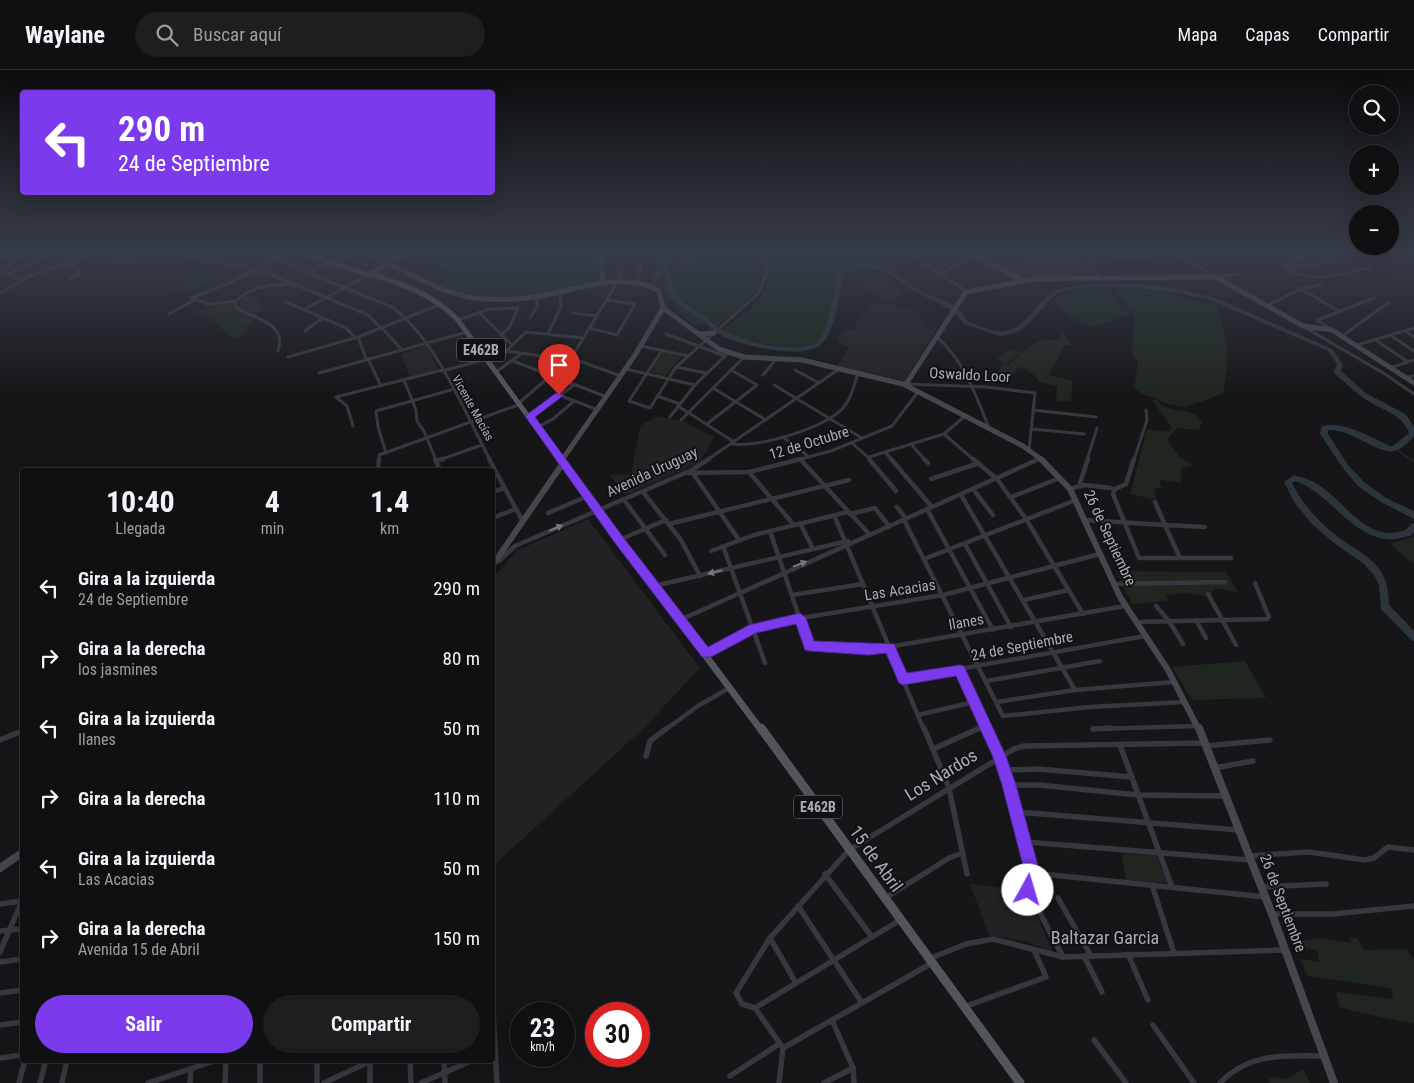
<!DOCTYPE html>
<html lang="es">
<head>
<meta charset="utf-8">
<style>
	:root { --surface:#101012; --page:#1e1e20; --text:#f1f3f6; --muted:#9c9d9f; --line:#303032; --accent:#7c3aed }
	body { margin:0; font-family:"Roboto Condensed",sans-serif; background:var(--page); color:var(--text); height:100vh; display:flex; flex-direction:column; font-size:19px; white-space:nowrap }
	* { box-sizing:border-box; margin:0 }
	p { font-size:16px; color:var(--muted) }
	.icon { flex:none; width:28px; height:28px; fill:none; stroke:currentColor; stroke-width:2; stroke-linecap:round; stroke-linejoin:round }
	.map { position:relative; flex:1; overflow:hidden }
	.drawer { position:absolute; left:20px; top:398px; width:475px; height:595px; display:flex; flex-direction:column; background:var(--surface); border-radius:5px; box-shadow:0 5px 20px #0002,0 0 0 1px var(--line) }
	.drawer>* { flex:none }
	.guide { position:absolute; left:20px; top:20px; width:475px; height:105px; border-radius:5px; box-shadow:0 5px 20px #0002,0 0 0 1px var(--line); background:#7c3aed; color:#fff; overflow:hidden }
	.tools { position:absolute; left:1349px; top:15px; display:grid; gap:10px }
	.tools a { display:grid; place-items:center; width:50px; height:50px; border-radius:50%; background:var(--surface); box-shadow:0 5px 20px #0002,0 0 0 1px var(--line); font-size:25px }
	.speed { position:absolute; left:510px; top:932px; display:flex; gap:10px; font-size:25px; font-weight:700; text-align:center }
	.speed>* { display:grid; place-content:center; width:65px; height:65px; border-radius:50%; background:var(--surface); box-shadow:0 5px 20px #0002,0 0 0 1px var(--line); line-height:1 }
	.speed small { font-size:12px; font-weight:400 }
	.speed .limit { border:8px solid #d22; background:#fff; color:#111 }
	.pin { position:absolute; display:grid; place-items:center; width:42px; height:42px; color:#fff; margin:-51px -21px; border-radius:50% 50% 50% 0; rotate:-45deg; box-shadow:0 0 5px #0007 }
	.pin .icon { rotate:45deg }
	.me { position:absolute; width:55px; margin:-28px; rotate:6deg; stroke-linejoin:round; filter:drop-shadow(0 0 4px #0008) }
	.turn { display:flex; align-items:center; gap:18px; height:105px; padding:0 15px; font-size:22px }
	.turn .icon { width:65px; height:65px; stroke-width:2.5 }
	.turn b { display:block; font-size:35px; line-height:42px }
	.eta { display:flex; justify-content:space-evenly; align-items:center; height:85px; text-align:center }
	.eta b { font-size:30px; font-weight:700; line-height:35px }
	.cta { display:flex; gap:10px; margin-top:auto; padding:10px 15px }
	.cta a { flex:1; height:58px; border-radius:30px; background:var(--accent); color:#fff; font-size:20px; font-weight:700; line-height:58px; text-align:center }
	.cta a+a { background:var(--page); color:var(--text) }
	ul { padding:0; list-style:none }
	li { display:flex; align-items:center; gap:15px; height:70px; padding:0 15px }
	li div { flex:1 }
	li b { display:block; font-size:19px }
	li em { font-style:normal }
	header { display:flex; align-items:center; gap:30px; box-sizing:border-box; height:70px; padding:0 25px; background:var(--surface); border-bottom:1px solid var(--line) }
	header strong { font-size:24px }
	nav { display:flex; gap:28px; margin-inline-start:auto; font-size:18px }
	.search { width:350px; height:45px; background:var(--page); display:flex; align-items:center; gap:12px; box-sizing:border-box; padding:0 18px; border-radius:28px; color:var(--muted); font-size:19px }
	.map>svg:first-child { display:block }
</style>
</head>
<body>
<header>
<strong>Waylane</strong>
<div class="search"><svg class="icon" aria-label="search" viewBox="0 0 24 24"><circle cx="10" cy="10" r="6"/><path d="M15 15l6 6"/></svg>Buscar aquí</div>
<nav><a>Mapa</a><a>Capas</a><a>Compartir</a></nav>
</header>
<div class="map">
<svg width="1414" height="1013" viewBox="0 0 1414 1013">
	<rect width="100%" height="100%" fill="#161618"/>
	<g fill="#222225">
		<path d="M1014,183H1078L1089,193L1095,205L1022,208L1007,200L1019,194Z"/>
		<path d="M873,231L919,242L925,257H938L905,311L837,296L849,278L836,270L843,260H853L858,248Z"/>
		<path d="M426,275L438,299L410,307L401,285Z"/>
		<path d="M657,346L682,351L715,367L698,394L625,425L609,404L631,405L640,356Z"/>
		<path d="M588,449L700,598L643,659L493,796V508L518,480Z"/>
		<path d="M970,814L1025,820L1053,882L1024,871L989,865Z"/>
	</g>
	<g fill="#1e261f">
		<path d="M602,183L601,211L598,213C546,222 488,239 438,214L456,203L413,184Z"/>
		<path d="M609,183H657L665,191L668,200L661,203L656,198L654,190L638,188L632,195H615L616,189L607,187Z"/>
		<path d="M768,183H899L876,194L842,198L838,206C834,226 829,275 804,279C792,281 778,276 766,274C751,272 734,270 722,260C753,236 775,227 768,183Z"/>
		<path d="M761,187C767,225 738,241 711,261L708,254L693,255L677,242L679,240L674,237L672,231H668L662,217L666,206L663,204L668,202C667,236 684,236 707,253C704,242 684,237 677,227C673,220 673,208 672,200L702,188L715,192Z"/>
		<path d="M198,200L217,205C203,219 189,224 170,221L197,208L192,204Z"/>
		<path d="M880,206L906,224L887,231L861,213Z"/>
		<path d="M1124,217L1164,223L1216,236C1229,269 1229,290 1223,324L1185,337L1163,333L1155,327L1147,326L1134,319L1138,293L1132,283L1134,246L1114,220Z"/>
		<path d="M1081,219H1108L1130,244L1093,257L1078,251L1052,233L1060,224Z"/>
		<path d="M246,226L255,227L265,240C255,245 245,242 237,235Z"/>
		<path d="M204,233H213L214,237L229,233L256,249L246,255L248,261L235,269C220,259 214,247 196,243L205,238Z"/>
		<path d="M1063,262L1073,276L1065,275L1049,305L1073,311L1071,331L1056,332L1057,316L1039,312L1034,305L1022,297L1016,299L1009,310L995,309L1002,294L1008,295L1019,286L1009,281L1017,286L1006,294L997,289L1008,281L1005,279L1022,283C1033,271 1043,270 1058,269Z"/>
		<path d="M663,282L681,287L665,306L650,302Z"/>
		<path d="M1155,329C1158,331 1162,336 1165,337C1179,343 1192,337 1202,352L1199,360L1177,358L1167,370L1180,388L1194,395L1181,398V413L1160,410L1161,418L1154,419L1156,430L1130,424L1147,359L1169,362L1172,358L1152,330Z"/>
		<path d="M1414,466V494L1390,474Z"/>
		<path d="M1116,501L1226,502L1238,522L1215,518L1209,527L1184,523L1166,525L1168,531L1132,534Z"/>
		<path d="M1245,591L1266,628L1192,630L1172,597Z"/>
		<path d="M1121,784L1157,785L1167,813L1126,810Z"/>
		<path d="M1349,867L1357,868L1364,880L1406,879L1414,890V954L1340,938L1336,922L1393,929L1391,918L1307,906L1301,889L1319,892L1317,880L1299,878L1297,871L1319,868L1351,873Z"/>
		<path d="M1303,999L1310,1013H1269V1009L1274,1007L1287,1009Z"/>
	</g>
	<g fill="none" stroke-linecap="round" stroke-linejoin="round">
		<path stroke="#2c353c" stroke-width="1" d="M1395,378L1414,392"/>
		<g fill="#2c353c" fill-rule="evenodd">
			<path d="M657,183H663C674,198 670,217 681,229C687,236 695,240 703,245C711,251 718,259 728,263C745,272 801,286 817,271C831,258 833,221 838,202C843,199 849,197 855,196C887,189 896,207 920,220C932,227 945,230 957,238C962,241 963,246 966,250C971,254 991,260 998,261C1024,266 1036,227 1058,220C1099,207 1174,214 1214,228C1227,232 1240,239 1253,244C1279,256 1306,267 1332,279L1343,294L1341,301L1367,324L1400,341L1407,346L1414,357V367C1408,372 1402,379 1395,381C1379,385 1350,358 1328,360V364L1348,395L1364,412L1386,428L1414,441V449L1381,432L1358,416L1343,398L1320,364L1322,356C1346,351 1369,367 1390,376H1393L1409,363C1401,342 1379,340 1362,327C1352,320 1344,311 1335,304L1334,302L1337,294L1328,281L1210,230L1178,223L1134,218L1091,217L1073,219L1059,223L1052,228L1028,254L1020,260L1012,264L1000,266L964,254L952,240L915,222L889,204L879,199L862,198L844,203C838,223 837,262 820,275C802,290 743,276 723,266C714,262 707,254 699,248C690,242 680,238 674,230C664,216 668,198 657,183Z"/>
			<path d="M1294,405C1304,408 1314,411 1323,418C1343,432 1360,460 1387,463C1393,464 1400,461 1406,460L1411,454L1414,453V462L1412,465C1404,467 1393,471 1385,469C1348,463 1330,423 1295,411L1292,413C1302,433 1316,449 1333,463C1363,487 1389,490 1389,535L1414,561V571L1411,570L1381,539L1379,515L1374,505L1364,494L1334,473L1312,454L1294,432L1284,412Z"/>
		</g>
		<g stroke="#37383d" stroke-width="3">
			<path d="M63,183L67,186"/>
			<path d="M180,183L199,190L245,197L269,204L368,245L381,258"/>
			<path d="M260,183L392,237C436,269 464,341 490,390"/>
			<path d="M359,183L388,193"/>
			<path d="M908,183L963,219L964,223"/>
			<path d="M1091,183V193L1099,207"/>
			<path d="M1176,183L1216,207L1238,204"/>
			<path d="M1289,183L1299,189"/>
			<path d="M1303,183L1297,191L1284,196C1306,216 1346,203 1372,197L1361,188"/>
			<path d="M1091,184L1145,188L1150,183"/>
			<path d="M0,191L15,183"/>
			<path d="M110,192L133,191L140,183"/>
			<path d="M681,194L703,183"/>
			<path d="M1286,194L1292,198L1383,183"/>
			<path d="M0,199L33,183"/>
			<path d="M0,199L21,210"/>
			<path d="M311,202L330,191L343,190L357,183"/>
			<path d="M8,204L50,183"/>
			<path d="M939,205L979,183"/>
			<path d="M69,209L80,204L72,192"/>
			<path d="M618,213L622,198"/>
			<path d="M637,213L642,190"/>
			<path d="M652,216L658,204L664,202"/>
			<path d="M1299,218L1341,242"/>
			<path d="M0,223L28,207L97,183"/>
			<path d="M191,228L232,212L285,183"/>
			<path d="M191,228L209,234L235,231"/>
			<path d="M286,232L346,258L355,268"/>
			<path d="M1266,236L1300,219L1322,215"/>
			<path d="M305,239L368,205"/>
			<path d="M479,242L512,275"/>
			<path d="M574,243L597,246"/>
			<path d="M169,244L194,230"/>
			<path d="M530,248L537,236L536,227"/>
			<path d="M458,250L490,239L518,238L509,258L501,265"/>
			<path d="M1317,250L1374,228"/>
			<path d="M1317,250L1332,260"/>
			<path d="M1304,257L1385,304L1414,324"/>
			<path d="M382,258L402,280"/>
			<path d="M589,258L617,265L635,234L607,230"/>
			<path d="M305,261L321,249"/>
			<path d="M1405,261L1414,267"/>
			<path d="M548,264L561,237L560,222"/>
			<path d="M666,264L725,286"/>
			<path d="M1390,265L1414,281"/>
			<path d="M1342,266L1388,233"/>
			<path d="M358,267L366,289"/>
			<path d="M937,267C964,291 976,325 989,358"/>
			<path d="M1374,269L1408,292"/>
			<path d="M1357,275L1414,258"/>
			<path d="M641,276L688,286"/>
			<path d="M662,280L629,331L650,338L676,297L758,224L767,202L765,183"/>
			<path d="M278,281C287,253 256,249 237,238L234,233C249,216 272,214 294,215"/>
			<path d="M506,281L526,262L583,268"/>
			<path d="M506,281L569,290"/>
			<path d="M288,287L358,267L441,234"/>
			<path d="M571,288L621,306"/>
			<path d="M368,289L381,316"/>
			<path d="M513,291L607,327"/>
			<path d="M676,297L706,303"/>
			<path d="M1393,297L1414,290"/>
			<path d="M626,299L695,315"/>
			<path d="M795,300L819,313"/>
			<path d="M442,301L487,289"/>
			<path d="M496,302L521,284"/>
			<path d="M319,303L467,262"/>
			<path d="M763,305L777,288"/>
			<path d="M1407,307L1414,306"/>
			<path d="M404,310L416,340L417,351L424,361L436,390"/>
			<path d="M906,314L987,317L1035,323L1029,380"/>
			<path d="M774,315L862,368"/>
			<path d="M713,318L766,350"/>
			<path d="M559,325L598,340"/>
			<path d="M657,326L680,334"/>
			<path d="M520,332L571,288L617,213"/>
			<path d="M678,336L734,372"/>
			<path d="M1033,340L1096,347"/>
			<path d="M530,346L574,315"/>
			<path d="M670,347L695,315L729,282"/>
			<path d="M681,350L744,287"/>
			<path d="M707,354L757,315L731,300"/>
			<path d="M353,356L347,336L336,327L442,300"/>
			<path d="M538,357L553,349L574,331"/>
			<path d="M1031,359L1084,364"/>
			<path d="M944,364L974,390"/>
			<path d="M783,367L809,387"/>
			<path d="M852,373L871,390"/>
			<path d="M732,374C760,377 822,359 842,339C851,330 854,315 858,303"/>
			<path d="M911,374L925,390"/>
			<path d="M885,382L892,390"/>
			<path d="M386,383L378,357L376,341L451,320"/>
			<path d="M869,387L944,364L965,346"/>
			<path d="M379,390V385L521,334"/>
			<path d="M439,390L482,375"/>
			<path d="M707,390L839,299"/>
			<path d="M797,390L831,381L892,356L918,322"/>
			<path d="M1036,390L1040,388"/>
			<path d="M1087,390L1097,358"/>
			<path d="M1134,390L1147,350L1146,340"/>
		</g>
		<g stroke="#37383d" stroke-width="4.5">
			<path d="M435,389L440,400"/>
			<path d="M489,389L522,450"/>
			<path d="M869,389L896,421"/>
			<path d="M891,389L932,437"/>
			<path d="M924,389L928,393"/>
			<path d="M973,389L997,409L1026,449L1083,544"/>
			<path d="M1134,389L1126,414L1115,419L1113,424L1139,488H1231"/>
			<path d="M801,390L870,465"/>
			<path d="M436,391L443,389"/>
			<path d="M378,400L379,389"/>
			<path d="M692,402L739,470"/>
			<path d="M749,402L793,454"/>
			<path d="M688,403L749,402L801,389"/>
			<path d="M931,409L979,393"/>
			<path d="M1079,416L1088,389"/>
			<path d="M973,419L993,445"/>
			<path d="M1070,419L1084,415L1111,418"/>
			<path d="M492,422L504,418"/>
			<path d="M643,422L681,470L700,506"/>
			<path d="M961,425L1075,620"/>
			<path d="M1011,427L1060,408"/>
			<path d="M624,430L665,485"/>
			<path d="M897,437L906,449"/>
			<path d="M927,439L993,560"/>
			<path d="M548,443L588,426"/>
			<path d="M850,444L875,438L889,456"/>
			<path d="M834,445L924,660"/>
			<path d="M492,448L516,439"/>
			<path d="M904,450L1003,646L1090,637L1185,632"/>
			<path d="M1085,450L1165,455L1155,432"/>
			<path d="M800,453L813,479"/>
			<path d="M669,454L849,410"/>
			<path d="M770,461L809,576L877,579L1125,536"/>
			<path d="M619,470L666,450"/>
			<path d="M965,474L1011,557"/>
			<path d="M723,476L765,593"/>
			<path d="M711,481L754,465L848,442"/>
			<path d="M1180,488L1165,455L1205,457"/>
			<path d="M924,489L1076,430"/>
			<path d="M499,491L515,476L692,400L709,389"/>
			<path d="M1114,514L1225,512"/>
			<path d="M654,516L848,471"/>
			<path d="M1208,524L1236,575"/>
			<path d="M792,525L863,514"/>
			<path d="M1024,530L1069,520"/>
			<path d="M1156,536L1169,551L1183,574"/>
			<path d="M680,550L1039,389"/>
			<path d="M1196,550L1206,568"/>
			<path d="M1136,552L1267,549L1269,547L1255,513"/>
			<path d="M706,584L748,561L770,553L943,525L1100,484"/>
			<path d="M960,600L988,660"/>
			<path d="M903,609L1145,566"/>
			<path d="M987,611L1100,591"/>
			<path d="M997,632L1075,620L1174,612"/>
			<path d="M918,645L974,632"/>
			<path d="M1093,659L1197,656"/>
			<path d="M665,660L698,636L731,617"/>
			<path d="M977,660L986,656"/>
		</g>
		<g stroke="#37383d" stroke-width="5.5">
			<path d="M924,658L949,718L967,804"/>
			<path d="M987,658L1000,686L1033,803L1028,820L1063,887"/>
			<path d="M1093,659L1111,658"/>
			<path d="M0,670L22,661"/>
			<path d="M1120,675L1172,817"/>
			<path d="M1205,676L1270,670"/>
			<path d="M933,679L980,658"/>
			<path d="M646,686L650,671L667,658"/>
			<path d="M1214,698L1253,691"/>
			<path d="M1004,700L1038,699L1132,707"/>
			<path d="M1009,715H1039L1138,725L1225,726"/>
			<path d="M1017,742L1238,760"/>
			<path d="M1026,772L1250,790"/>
			<path d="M1249,786L1309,782L1365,790L1374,788L1388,777L1414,780"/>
			<path d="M1033,803L1265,827"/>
			<path d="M825,804L872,867"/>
			<path d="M1152,815L1174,883"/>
			<path d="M1261,817L1326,814"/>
			<path d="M885,828L949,788L963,783"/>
			<path d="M1058,828L1091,886"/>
			<path d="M0,834L22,831"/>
			<path d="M798,836L862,933"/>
			<path d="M1272,844H1333L1414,836"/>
			<path d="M0,861L22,859"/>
			<path d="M770,868L796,913"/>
			<path d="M0,882L22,831"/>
			<path d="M1128,884L1148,930"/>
			<path d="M1084,886L1102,922"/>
			<path d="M931,888L966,874L993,869L1063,887L1285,880"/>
			<path d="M0,892L22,889"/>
			<path d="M0,923L22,920"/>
			<path d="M492,923L497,1013"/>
			<path d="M964,937L1046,907L1034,880"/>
			<path d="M755,938L900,850"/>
			<path d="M0,955L22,952"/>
			<path d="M1153,955L1194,1013"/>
			<path d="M1094,970L1126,1013"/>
			<path d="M783,978L755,938L742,934L736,923L770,868L849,780L1014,679L1024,676L1204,673"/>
			<path d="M783,978L932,893"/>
			<path d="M0,988L22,985"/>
			<path d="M260,990V1013"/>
			<path d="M317,990V1013"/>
			<path d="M370,990V1013"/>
			<path d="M410,990L411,1013"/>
			<path d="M444,990L445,1013"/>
			<path d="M853,998L854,1013"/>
			<path d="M730,1006L779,974"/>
			<path d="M19,1013L25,990"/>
			<path d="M40,1013L46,990"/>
			<path d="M62,1013L67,990"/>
			<path d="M148,1013L217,990"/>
			<path d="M190,1013L191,999"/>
			<path d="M225,1013L226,990"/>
			<path d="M324,1013L373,990"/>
			<path d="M421,1013L473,990"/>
			<path d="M779,1013L783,978"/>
			<path d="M824,1013L853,998L832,950"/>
			<path d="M1220,1013C1248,983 1286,985 1324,986"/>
		</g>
		<g stroke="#45474d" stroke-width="5">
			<path d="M604,183L600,190L604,214"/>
			<path d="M976,185L1022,210"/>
			<path d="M388,193C420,209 451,228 487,229C505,230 523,229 540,226C576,220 626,200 659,221L663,238L719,279L744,287L802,290L903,314L1023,376L1042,390"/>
			<path d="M372,203L405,183"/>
			<path d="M699,264L714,263"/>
			<path d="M907,316L906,314L966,222L1035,209L1216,207L1303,256L1332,260L1414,313"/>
			<path d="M562,390L635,285L663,238"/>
		</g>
		<g stroke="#45474d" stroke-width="6">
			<path d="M1041,389L1070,419L1120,527L1168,600L1199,660"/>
			<path d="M561,391L563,389"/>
			<path d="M492,496L563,393"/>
		</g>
		<g stroke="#45474d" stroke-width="8">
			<path d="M1199,658L1272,844L1334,1013"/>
			<path d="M0,798L22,783"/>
		</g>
		<g stroke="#53555c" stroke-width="5">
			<path d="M306,183L368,205L372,203"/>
			<path d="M370,204C403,214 432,224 457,249L560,390"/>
		</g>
		<path stroke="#53555c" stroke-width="7" d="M559,389L761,660"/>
		<path stroke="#53555c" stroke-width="9" d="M761,658L1020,1013"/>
	</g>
	<defs><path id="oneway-solid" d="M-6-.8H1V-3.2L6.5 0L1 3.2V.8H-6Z" transform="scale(1.25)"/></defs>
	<g fill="#757881">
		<use href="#oneway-solid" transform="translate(556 458) rotate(-23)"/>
		<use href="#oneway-solid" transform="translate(800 494) rotate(-21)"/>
		<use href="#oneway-solid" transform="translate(715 502) rotate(167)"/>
	</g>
	<linearGradient id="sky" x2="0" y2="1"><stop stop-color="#0c0c0d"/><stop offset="0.56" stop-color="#363c48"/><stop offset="1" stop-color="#363c48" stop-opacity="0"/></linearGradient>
	<rect width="1414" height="325" fill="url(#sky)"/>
	<path fill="#7c3aed" stroke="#51269a" d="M556,323L564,325L535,347L623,467L708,577L749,555L800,543L806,548L814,571L894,574L907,603L960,595L964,596L1006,686L1016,715L1040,803L1034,825L1028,827L1023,825L1021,820L1025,803L1002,715L993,687L956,606L903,615L899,613L886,583L869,585L809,581L805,580L796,554L756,563L711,587H702L615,473L525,346Z"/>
	<g text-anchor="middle" stroke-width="4" stroke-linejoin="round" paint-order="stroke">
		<g font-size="12" fill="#a8adb8" stroke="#111113">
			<text transform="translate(473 338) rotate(61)" y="4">Vicente Macías</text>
		</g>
		<g fill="#111113" stroke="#7b7e86" stroke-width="1">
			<rect x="457" y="268.5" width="48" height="23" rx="4"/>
			<rect x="794" y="725.5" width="48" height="23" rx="4"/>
		</g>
		<g font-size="14" font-weight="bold" fill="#a8adb8">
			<text x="481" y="285">E462B</text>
			<text x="818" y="742">E462B</text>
		</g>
		<g font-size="15" fill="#a8adb8" stroke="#111113">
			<text transform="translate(970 305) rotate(3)" y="5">Oswaldo Loor</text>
			<text transform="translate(809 373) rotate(-17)" y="5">12 de Octubre</text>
			<text transform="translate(652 402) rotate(-25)" y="5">Avenida Uruguay</text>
			<text transform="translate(1110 468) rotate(65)" y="5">26 de Septiembre</text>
			<text transform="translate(900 520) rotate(-9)" y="5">Las Acacias</text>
			<text transform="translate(966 552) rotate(-10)" y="5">Ilanes</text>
			<text transform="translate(1022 576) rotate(-11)" y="5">24 de Septiembre</text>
			<text transform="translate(1283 833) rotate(69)" y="5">26 de Septiembre</text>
		</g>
		<g font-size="18" fill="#a8adb8" stroke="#111113">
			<text transform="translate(941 705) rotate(-32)" y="6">Los Nardos</text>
			<text transform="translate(876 789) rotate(54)" y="6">15 de Abril</text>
			<text x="1105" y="874">Baltazar Garcia</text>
		</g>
	</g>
</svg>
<div class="tools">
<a><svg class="icon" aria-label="search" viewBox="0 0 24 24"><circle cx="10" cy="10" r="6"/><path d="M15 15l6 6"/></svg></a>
<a>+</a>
<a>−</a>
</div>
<div class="speed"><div>23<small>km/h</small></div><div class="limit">30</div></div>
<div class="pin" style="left:559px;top:325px;background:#d93025"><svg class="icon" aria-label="arrive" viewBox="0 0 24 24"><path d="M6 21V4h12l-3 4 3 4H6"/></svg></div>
<svg class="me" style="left:1028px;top:820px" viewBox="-20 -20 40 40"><circle r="19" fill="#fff"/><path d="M0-13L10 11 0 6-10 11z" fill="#7c3aed"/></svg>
<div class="guide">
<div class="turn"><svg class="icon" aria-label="left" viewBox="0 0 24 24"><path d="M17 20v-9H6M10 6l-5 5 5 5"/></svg><div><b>290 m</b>24 de Septiembre</div></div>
</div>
<section class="drawer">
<div class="eta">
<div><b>10:40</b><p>Llegada</p></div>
<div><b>4</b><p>min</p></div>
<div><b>1.4</b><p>km</p></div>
</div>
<ul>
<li><svg class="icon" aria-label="left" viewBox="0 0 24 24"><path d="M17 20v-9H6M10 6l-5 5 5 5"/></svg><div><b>Gira a la izquierda</b><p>24 de Septiembre</p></div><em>290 m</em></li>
<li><svg class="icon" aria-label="right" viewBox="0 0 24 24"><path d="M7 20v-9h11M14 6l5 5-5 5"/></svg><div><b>Gira a la derecha</b><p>los jasmines</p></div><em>80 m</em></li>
<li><svg class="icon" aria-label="left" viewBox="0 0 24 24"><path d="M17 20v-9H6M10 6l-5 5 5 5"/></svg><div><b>Gira a la izquierda</b><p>Ilanes</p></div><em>50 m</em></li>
<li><svg class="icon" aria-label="right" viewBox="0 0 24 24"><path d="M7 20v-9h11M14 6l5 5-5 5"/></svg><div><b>Gira a la derecha</b></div><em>110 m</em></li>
<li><svg class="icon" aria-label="left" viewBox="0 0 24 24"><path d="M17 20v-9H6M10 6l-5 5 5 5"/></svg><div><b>Gira a la izquierda</b><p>Las Acacias</p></div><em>50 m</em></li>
<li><svg class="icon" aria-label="right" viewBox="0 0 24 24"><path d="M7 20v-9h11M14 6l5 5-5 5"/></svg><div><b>Gira a la derecha</b><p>Avenida 15 de Abril</p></div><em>150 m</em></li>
</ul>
<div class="cta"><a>Salir</a><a>Compartir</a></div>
</section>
</div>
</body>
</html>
